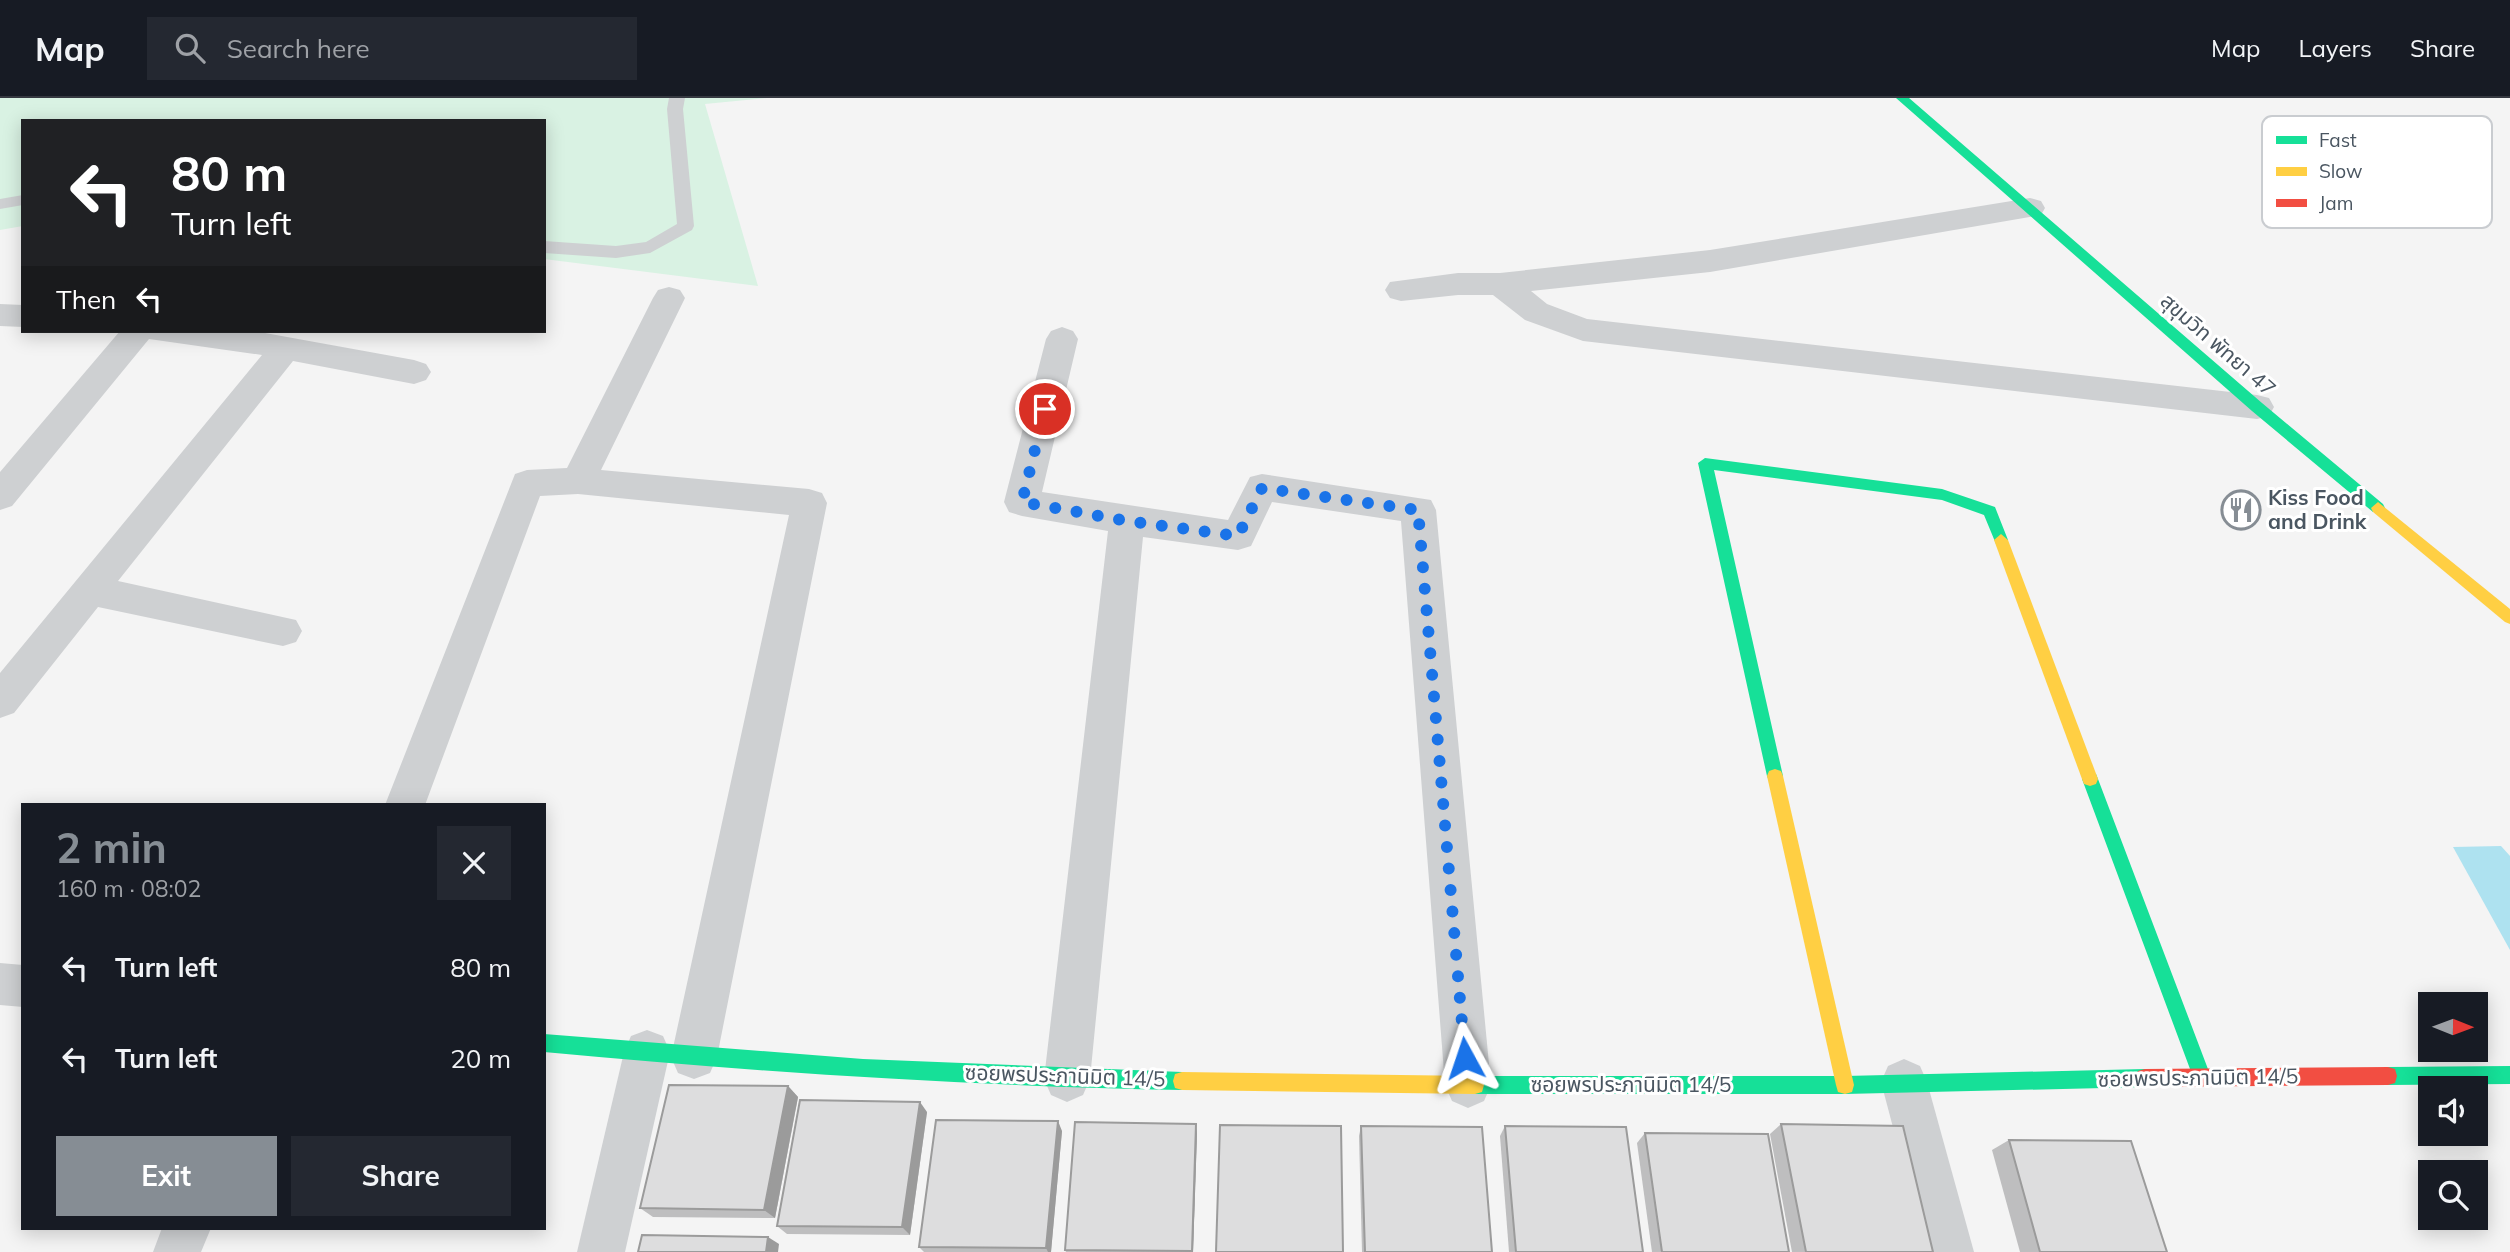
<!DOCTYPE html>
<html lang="en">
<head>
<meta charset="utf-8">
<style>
	:root { --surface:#171b24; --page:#242831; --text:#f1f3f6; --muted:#9ea1a6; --line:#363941; --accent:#868d94 }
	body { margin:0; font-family:Mulish,"Noto Sans Thai",sans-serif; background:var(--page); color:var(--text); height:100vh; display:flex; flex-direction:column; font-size:26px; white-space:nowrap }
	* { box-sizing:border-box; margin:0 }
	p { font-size:23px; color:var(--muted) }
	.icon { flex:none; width:38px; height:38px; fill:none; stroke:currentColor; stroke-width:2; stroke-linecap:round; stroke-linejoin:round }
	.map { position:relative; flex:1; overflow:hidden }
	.drawer { position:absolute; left:21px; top:705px; width:525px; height:427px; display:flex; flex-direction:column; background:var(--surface); border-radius:0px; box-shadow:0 4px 18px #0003 }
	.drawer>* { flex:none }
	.hud { position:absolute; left:21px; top:21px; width:525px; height:214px; border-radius:0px; box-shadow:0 4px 18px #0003; background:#202124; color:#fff; overflow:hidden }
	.needle { width:46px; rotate:91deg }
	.controls { position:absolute; left:2418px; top:894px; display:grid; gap:14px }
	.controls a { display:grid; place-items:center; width:70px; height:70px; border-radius:0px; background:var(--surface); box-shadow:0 4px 18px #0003; font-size:35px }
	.pin { position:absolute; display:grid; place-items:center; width:60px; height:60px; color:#fff; margin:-30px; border:4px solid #fff; border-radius:50%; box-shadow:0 2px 7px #0007 }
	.me { position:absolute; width:77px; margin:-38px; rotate:355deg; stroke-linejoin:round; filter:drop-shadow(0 0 5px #0008) }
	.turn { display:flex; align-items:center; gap:24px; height:147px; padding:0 35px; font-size:32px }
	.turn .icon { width:91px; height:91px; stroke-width:2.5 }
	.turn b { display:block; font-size:49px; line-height:60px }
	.then { display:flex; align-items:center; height:66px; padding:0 35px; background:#0003; gap:14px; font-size:26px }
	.round { display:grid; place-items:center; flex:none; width:74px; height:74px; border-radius:0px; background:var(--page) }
	.overview { display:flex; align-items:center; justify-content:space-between; height:119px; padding:0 35px }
	h1 { font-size:42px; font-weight:700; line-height:52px; color:var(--accent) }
	.primary-button { display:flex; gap:14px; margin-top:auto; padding:14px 35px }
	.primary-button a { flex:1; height:80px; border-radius:0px; background:var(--accent); color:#fff; font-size:28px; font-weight:700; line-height:80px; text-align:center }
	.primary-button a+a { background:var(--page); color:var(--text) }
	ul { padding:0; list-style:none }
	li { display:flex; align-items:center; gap:21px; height:91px; padding:0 35px }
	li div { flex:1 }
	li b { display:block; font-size:26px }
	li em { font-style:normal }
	header { display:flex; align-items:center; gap:42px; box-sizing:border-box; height:98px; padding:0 35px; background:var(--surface); border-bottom:2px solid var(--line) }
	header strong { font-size:33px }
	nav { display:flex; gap:38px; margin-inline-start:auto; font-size:24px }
	.search { width:490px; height:63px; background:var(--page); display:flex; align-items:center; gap:18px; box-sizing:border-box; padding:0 24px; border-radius:0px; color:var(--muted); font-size:26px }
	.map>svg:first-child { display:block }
</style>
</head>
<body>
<header>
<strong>Map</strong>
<div class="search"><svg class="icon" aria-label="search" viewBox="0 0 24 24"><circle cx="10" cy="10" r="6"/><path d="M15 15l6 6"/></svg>Search here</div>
<nav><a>Map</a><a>Layers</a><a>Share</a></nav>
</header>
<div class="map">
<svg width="2510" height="1154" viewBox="0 0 2510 1154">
	<rect width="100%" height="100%" fill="#f4f4f4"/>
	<path fill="#d9f2e3" d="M0,0H767L705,6L758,188L544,161V23H23V128L0,132Z"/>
	<path fill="#aee2f0" d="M2501,748L2510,758V852L2453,749Z"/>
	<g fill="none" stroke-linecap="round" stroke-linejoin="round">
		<g fill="#ced0d2" fill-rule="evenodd">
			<path d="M669,0H685L683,11L694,128L692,132L650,155L616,160L544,155V143L616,148L646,144L677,126L667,11Z"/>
			<path d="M23,97V107L0,111V101Z"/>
		</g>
		<g fill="#ced0d2" fill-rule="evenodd">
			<path d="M2030,100L2041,103L2045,110L2041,117L1710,174L1531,193L1547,206L1587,221L2257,297L2269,300L2274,309L2269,318L2257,321L1583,243L1525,222L1493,197H1458L1401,203L1390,200L1385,192L1390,184L1458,175H1500L1710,152Z"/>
			<path d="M669,189L680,192L685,200L601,372L809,391L822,395L827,405L717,959L710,975L694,981L678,975L671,959L789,417L578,396L540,398L425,707H385L515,376L527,372L567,370L653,200L658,192Z"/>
			<path d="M0,206L23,207V229L0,228Z"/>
			<path d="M1062,229L1073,233L1078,241L1042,394L1228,422L1250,379L1262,376L1431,402L1436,412L1491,987L1484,1003L1468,1010L1452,1003L1445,987L1401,423L1272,404L1251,448L1238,452L1143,439L1090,981L1083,997L1067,1004L1051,997L1044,981L1108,433L1022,418L1009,414L1004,404L1046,241L1051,233Z"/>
			<path d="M120,233H254L414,262L426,266L431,274L426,282L414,286L293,263L118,483L296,522L302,533L296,544L283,548L98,509L14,615L0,620V575L262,257L149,241L12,408L0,412V374Z"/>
			<path d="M0,865L23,867V909L0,907Z"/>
			<path d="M647,932L663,938L670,954L625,1154H577L624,954L631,938Z"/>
			<path d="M1904,961L1920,968L1927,984L1974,1154H1926L1881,984L1888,968Z"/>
			<path d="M162,1130H211L201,1154H153Z"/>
		</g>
		<g fill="#16e098" fill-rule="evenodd">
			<path d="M1896,0H1909L2262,305L2383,406L2385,410L2383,414H2373L2252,313Z"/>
			<path d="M1705,360L1942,391L1995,409L2008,442L2001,448L1996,446L1984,417L1942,402L1714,372L1783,678L1781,683L1775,685L1769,683L1767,678L1698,365Z"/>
			<path d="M2090,674L2096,676L2098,681L2211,979L2209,986L2202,988L2195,986L2193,979L2082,681L2084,676Z"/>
			<path d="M544,936L863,961L1182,974L1189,976L1191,983L1189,990L1182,992C969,988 757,974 544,954Z"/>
			<path d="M2510,968V986L2388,987L2381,985L2379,978L2381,971L2388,969Z"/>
			<path d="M2145,971L2152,973L2154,980L2152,987L2145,989L1845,996H1475L1468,994L1466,987L1468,980L1475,978H1845Z"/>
		</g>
		<g fill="#ffcf43" fill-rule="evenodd">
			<path d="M2378,404L2510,511V526L2505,524L2373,414L2371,410Z"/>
			<path d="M2001,436L2008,442L2098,681L2096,686L2090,688L2084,686L2082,681L1994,442Z"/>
			<path d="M1775,671L1781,673L1783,678L1854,987L1852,994L1845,996L1838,994L1836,987L1767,678L1769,673Z"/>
			<path d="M1182,974L1475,978L1482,980L1484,987L1482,994L1475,996L1182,992L1175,990L1173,983L1175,976Z"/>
		</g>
		<path fill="#f24e42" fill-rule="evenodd" d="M2388,969L2395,971L2397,978L2395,985L2388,987L2145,989L2138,987L2136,980L2138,973L2145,971Z"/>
	</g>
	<g fill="#bebebf">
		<path d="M788,988L798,999L775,1120L653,1119L640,1110Z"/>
		<path d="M927,1014L910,1137L787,1136L777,1128Z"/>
		<path d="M1196,1026L1197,1036L1193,1154H1066L1065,1152Z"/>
		<path d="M1781,1026L1933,1154H1792L1770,1036Z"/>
		<path d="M1361,1028L1492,1154H1362L1359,1038Z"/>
		<path d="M1505,1028L1643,1154H1509L1500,1038Z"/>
		<path d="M1062,1033L1051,1154H924L919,1149Z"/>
		<path d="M1645,1035L1789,1154H1652L1637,1045Z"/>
		<path d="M2009,1042L2167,1154H2020L1992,1052Z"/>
	</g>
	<g fill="#9b9b9b">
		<path d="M788,988L798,999L775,1120L764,1112Z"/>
		<path d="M920,1004L927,1014L910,1137L902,1129Z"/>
		<path d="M1058,1023L1062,1033L1051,1154H1048L1046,1150Z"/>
		<path d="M1196,1026L1197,1036L1193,1154H1192Z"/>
		<path d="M768,1139L779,1146L778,1154H766Z"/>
	</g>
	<g fill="#ddddde" stroke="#9b9b9b" stroke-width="2">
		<path d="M669,987L788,988L764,1112L640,1110Z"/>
		<path d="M800,1002L920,1004L902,1129L777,1128Z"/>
		<path d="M936,1022L1058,1023L1046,1150L919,1149Z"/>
		<path d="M1075,1024L1196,1026L1192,1153L1065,1152Z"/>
		<path d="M1781,1026L1903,1028L1933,1154H1806Z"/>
		<path d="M1220,1027L1341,1028L1343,1154H1216Z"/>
		<path d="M1361,1028L1482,1029L1492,1154H1365Z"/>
		<path d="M1505,1028L1626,1029L1643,1154H1516Z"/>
		<path d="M1645,1035L1768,1036L1789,1154H1662Z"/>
		<path d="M2009,1042L2131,1043L2167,1154H2040Z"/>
		<path d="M642,1137L768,1139L766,1154H638Z"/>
	</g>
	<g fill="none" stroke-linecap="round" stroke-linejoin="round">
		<path stroke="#1a73e8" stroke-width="12" stroke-dasharray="0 21.6" d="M1045,311L1022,404L1127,423L1238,438L1262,390L1418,412L1465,960"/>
	</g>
	<defs>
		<g id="restaurant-ring" transform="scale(2.0125)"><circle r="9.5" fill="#fff" stroke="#868d94" stroke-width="1.5"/><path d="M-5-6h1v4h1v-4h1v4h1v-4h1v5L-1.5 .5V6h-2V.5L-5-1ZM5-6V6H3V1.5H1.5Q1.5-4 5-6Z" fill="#868d94"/></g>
	</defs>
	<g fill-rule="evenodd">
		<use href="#restaurant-ring" x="2241" y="412"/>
	</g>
	<g text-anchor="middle" stroke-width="6" stroke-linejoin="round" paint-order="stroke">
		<g font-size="21" fill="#4a5661" stroke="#fff">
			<text transform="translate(2218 247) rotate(41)" y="7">สุขุมวิท พัทยา 47</text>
			<text transform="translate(1065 978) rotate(2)" y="7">ซอยพรประภานิมิต 14/5</text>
			<text transform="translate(2198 980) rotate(-1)" y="7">ซอยพรประภานิมิต 14/5</text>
			<text x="1631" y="994">ซอยพรประภานิมิต 14/5</text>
		</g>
		<g font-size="21" font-weight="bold" fill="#4a5661" stroke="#fff" text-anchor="start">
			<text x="2268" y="407">Kiss Food<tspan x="2268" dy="24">and Drink</tspan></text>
		</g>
	</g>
	<rect x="2262" y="18" width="230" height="112" rx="10" fill="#fff" stroke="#c9ccd0" stroke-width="2"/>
	<rect x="2276" y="38" width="31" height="8" fill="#16e098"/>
	<rect x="2276" y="69" width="31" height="9" fill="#ffcf43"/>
	<rect x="2276" y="101" width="31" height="8" fill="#f24e42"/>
	<g font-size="19" fill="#4a5661">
		<text x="2319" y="49">Fast</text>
		<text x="2319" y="80">Slow</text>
		<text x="2319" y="112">Jam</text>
	</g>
</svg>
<div class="controls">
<a><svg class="needle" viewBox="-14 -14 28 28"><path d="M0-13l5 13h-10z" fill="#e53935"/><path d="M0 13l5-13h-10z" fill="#9ea1a6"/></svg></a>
<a><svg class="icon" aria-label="sound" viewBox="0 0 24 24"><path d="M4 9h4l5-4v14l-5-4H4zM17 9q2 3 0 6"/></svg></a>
<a><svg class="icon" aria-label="search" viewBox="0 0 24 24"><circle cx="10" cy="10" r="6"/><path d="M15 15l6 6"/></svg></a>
</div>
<div class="pin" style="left:1045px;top:311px;background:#d93025"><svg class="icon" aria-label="arrive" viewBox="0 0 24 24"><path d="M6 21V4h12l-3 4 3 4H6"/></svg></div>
<svg class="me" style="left:1465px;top:960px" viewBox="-20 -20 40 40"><path d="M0-17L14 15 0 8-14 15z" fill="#1a73e8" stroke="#fff" stroke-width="4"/></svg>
<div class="hud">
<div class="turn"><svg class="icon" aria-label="left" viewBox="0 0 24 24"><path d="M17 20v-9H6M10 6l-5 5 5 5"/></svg><div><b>80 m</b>Turn left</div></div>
<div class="then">Then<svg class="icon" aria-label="left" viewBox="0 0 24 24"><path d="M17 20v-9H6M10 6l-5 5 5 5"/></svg></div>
</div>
<section class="drawer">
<div class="overview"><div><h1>2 min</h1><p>160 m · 08:02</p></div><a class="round"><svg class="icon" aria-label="close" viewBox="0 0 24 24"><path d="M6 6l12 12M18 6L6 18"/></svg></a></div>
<ul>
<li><svg class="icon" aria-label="left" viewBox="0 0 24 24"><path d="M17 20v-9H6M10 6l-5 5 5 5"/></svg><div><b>Turn left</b></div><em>80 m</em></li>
<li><svg class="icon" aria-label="left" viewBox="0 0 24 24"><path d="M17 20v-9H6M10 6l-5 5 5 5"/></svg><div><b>Turn left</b></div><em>20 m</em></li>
</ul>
<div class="primary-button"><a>Exit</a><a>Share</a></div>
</section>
</div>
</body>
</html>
